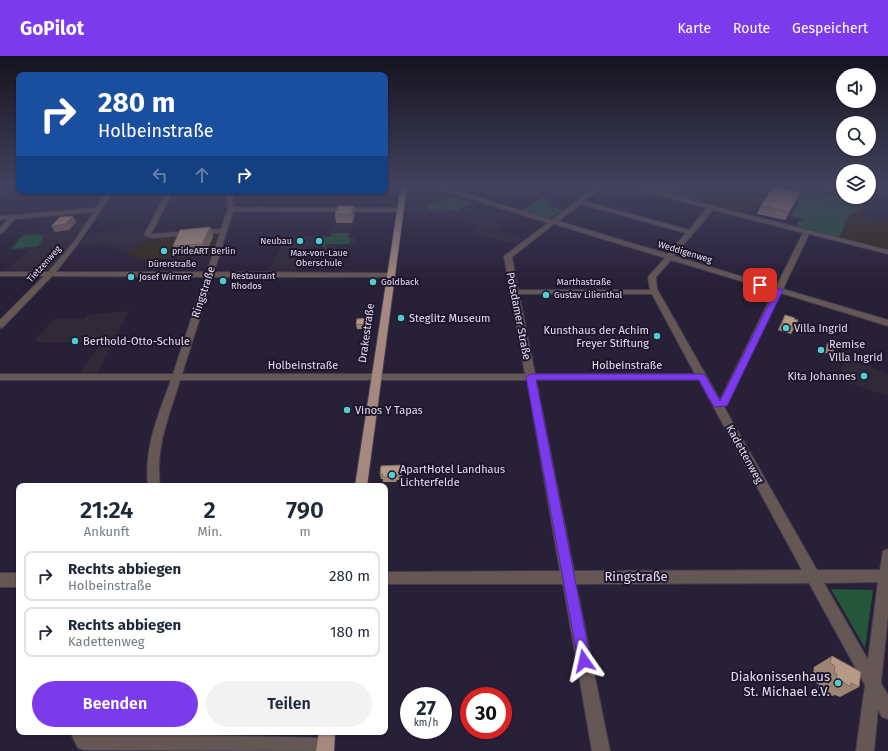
<!DOCTYPE html>
<html lang="de">
<head>
<meta charset="utf-8">
<style>
	:root { --surface:#fff; --page:#f2f2f3; --text:#1f2937; --muted:#747a83; --line:#e0e1e3; --accent:#7c3aed }
	body { margin:0; font-family:"Fira Sans",sans-serif; background:var(--page); color:var(--text); height:100vh; display:flex; flex-direction:column; font-size:15px; white-space:nowrap }
	* { box-sizing:border-box; margin:0 }
	p { font-size:13px; color:var(--muted) }
	.icon { flex:none; width:22px; height:22px; fill:none; stroke:currentColor; stroke-width:2; stroke-linecap:round; stroke-linejoin:round }
	.map { position:relative; flex:1; overflow:hidden }
	.sheet { position:absolute; left:16px; top:427px; width:372px; height:252px; display:flex; flex-direction:column; background:var(--surface); border-radius:8px; box-shadow:0 1px 3px #0004 }
	.sheet>* { flex:none }
	.banner { position:absolute; left:16px; top:16px; width:372px; height:122px; border-radius:8px; box-shadow:0 1px 3px #0004; background:#1a4fa0; color:#fff; overflow:hidden }
	.fabs { position:absolute; left:836px; top:12px; display:grid; gap:8px }
	.fabs a { display:grid; place-items:center; width:40px; height:40px; border-radius:50%; background:var(--surface); box-shadow:0 1px 3px #0004; font-size:20px }
	.speed { position:absolute; left:400px; top:631px; display:flex; gap:8px; font-size:20px; font-weight:700; text-align:center }
	.speed>* { display:grid; place-content:center; width:52px; height:52px; border-radius:50%; background:var(--surface); box-shadow:0 1px 3px #0004; line-height:1 }
	.speed small { font-size:10px; font-weight:400 }
	.speed .limit { border:6px solid #d22; background:#fff; color:#111 }
	.pin { position:absolute; display:grid; place-items:center; width:34px; height:34px; color:#fff; margin:-17px; border-radius:8px; box-shadow:0 2px 6px #0006 }
	.me { position:absolute; width:44px; margin:-22px; rotate:349deg; stroke-linejoin:round; filter:drop-shadow(0 0 3px #0008) }
	.turn { display:flex; align-items:center; gap:14px; height:84px; padding:0 16px; font-size:18px }
	.turn .icon { width:52px; height:52px; stroke-width:2.5 }
	.turn b { display:block; font-size:28px; line-height:34px }
	.lanes { display:flex; align-items:center; height:38px; padding:0 16px; background:#0003; justify-content:center; gap:20px; direction:ltr }
	.lanes .off { opacity:.35 }
	.eta { display:flex; justify-content:space-evenly; align-items:center; height:68px; text-align:center }
	.eta b { font-size:24px; font-weight:600; line-height:28px }
	.button { display:flex; gap:8px; margin-top:auto; padding:8px 16px }
	.button a { flex:1; height:46px; border-radius:24px; background:var(--accent); color:#fff; font-size:16px; font-weight:600; line-height:46px; text-align:center }
	.button a+a { background:var(--page); color:var(--text) }
	ul { padding:0; list-style:none }
	li { display:flex; align-items:center; gap:12px; height:50px; margin:0 8px 6px; padding:0 8px; border:2px solid var(--line); border-radius:8px }
	li div { flex:1 }
	li b { display:block; font-size:15px }
	li em { font-style:normal }
	header { display:flex; align-items:center; gap:24px; box-sizing:border-box; height:56px; padding:0 20px; background:var(--accent); color:#fff }
	header strong { font-size:19px }
	nav { display:flex; gap:22px; margin-inline-start:auto; font-size:14px }
	.map>svg:first-child { display:block }
</style>
</head>
<body>
<header>
<strong>GoPilot</strong>
<nav><a>Karte</a><a>Route</a><a>Gespeichert</a></nav>
</header>
<div class="map">
<svg width="888" height="695" viewBox="0 0 888 695">
	<rect width="100%" height="100%" fill="#282037"/>
	<g fill="#352a1b">
		<path d="M633,129H843V141H866L861,158L767,137L754,155L747,153L744,157Z"/>
		<path d="M849,157L888,166V193L840,181Z"/>
		<path d="M217,178L210,199L142,204L126,197L153,182Z"/>
	</g>
	<g fill="#2f2938">
		<path d="M409,129H425L513,156L496,167L504,170L497,174L523,183L517,188L472,178L469,176L478,168L467,169L464,167L466,164L461,161L448,158H405Z"/>
		<path d="M337,156H357L350,181H356L353,189H337L335,195H320L321,191H307L296,217H268L286,180H328Z"/>
		<path d="M87,164L70,189L47,216L4,215L31,193L7,195L24,176L53,173L59,166Z"/>
		<path d="M145,172L142,180L153,182L126,197L100,188L79,190L87,178Z"/>
		<path d="M129,255L98,316H80L102,286H39L35,284L54,263H84L88,259Z"/>
		<path d="M844,302L888,317V340L839,324Z"/>
	</g>
	<g fill="#25563c">
		<path d="M638,129H675L685,132L681,136L709,144L687,141L686,142L637,130Z"/>
		<path d="M772,129H786L859,145L857,151L774,133L771,132Z"/>
		<path d="M798,129H843V139Z"/>
		<path d="M769,133H771L857,152L856,156L849,158L840,181L796,170L798,165L803,166L804,164L791,160L799,146L774,140V139L767,137Z"/>
		<path d="M449,140L471,147L461,152V154H475L407,155L426,154L428,152L426,151L432,145L442,146L440,145Z"/>
		<path d="M542,141L554,145L548,150L563,154L550,163L521,155Z"/>
		<path d="M332,177H349L347,182H351L349,188H327L326,191H323L324,188H322L324,181H331Z"/>
		<path d="M41,178L40,180L45,179L38,190L11,193L22,180Z"/>
		<path d="M831,533L873,534L865,592Z"/>
	</g>
	<g fill="none" stroke-linecap="round" stroke-linejoin="round">
		<g stroke="#423b51" stroke-width="2">
			<g id="minor">
				<path d="M427,129H437L552,164L598,129H605L584,145L689,174L707,152L619,129H630L888,194V198L809,178L783,233L888,264V270L781,237L728,347L724,351L817,514H880L883,495L888,493V560L881,627L888,639V663L882,661L878,653L874,695H856L865,629L809,527L576,528L610,695H592L563,528H385V516L560,515L527,324H180C169,361 155,391 160,430H148C144,391 158,360 171,324H0V318H173L205,221L52,220L3,271L0,272V264L44,220H0V216H48L73,187L94,156L15,163L2,177L0,178V172L8,163L0,164V160L96,152L108,135H114L77,189L56,216H207L220,177L152,182L144,179L167,135H173L151,178L221,173L228,153L226,135H232L234,151L400,152L403,154L400,156L233,155L214,216L391,217L395,219L391,221H213L182,318H525L504,200L548,167ZM581,148L686,177L668,198L558,165ZM713,154L803,177L776,231L674,200ZM554,168L665,202L648,221L650,234H518L512,201ZM671,204L774,235L720,344L657,233L656,221ZM519,238H652L695,318H535ZM536,324H699L802,514L574,515ZM878,526L868,604L824,527Z"/>
				<rect x="0" y="517" width="19" height="14"/>
				<path d="M70,676L325,682L331,684L333,690L331,695L84,694L78,692Z"/>
			</g>
		</g>
		<g stroke="#423b51" stroke-width="2">
			<g id="major">
				<path d="M0,129H5L0,132Z"/>
				<path d="M401,129H407L367,430H355Z"/>
				<path d="M319,676H335L334,695H316Z"/>
			</g>
		</g>
		<use href="#minor" fill="#655753" fill-rule="evenodd"/>
		<use href="#major" fill="#a5897f" fill-rule="evenodd"/>
	</g>
	<g fill="#9d8473">
		<path d="M796,145L785,164L757,158L761,149Z"/>
		<path d="M338,150L355,159L352,167H336L335,158Z"/>
		<path d="M210,171L213,180L206,197L177,199L173,190Z"/>
		<path d="M785,259L795,271L791,278L778,274Z"/>
		<path d="M369,262L370,267L368,273H357L356,268Z"/>
		<path d="M831,283L834,294L831,298L825,297L827,288Z"/>
		<path d="M402,409V424H397L396,426H383V423H381L380,418Z"/>
		<path d="M832,600L859,631L840,641L835,639L832,640L818,632L819,628L816,627L817,620L813,618L814,611Z"/>
	</g>
	<g fill="#7f6c5e">
		<path d="M800,137L796,145L785,164L789,156Z"/>
		<path d="M354,150L355,159L352,167L351,158Z"/>
		<path d="M73,160L76,166L69,174L55,176L51,170Z"/>
		<path d="M210,171L213,180L206,197L202,188Z"/>
		<path d="M369,262L370,267L368,273V269Z"/>
	</g>
	<g fill="#b69a86" stroke="#7f6c5e">
		<path d="M773,131L800,137L789,156L761,149Z"/>
		<path d="M338,150H354L351,158H335Z"/>
		<path d="M73,160L65,168L51,170L60,161Z"/>
		<path d="M210,171L202,188L173,190L180,174Z"/>
		<path d="M785,259L795,262L794,263L798,264L795,271L782,267Z"/>
		<path d="M369,262L368,269L356,268L357,263Z"/>
		<path d="M831,283L836,285L834,294L828,292Z"/>
		<path d="M402,409L401,419H396V421H382L383,418H380L381,410Z"/>
		<path d="M832,600L861,616L859,631L851,627V631L836,622L837,618L834,617L835,610L830,607Z"/>
	</g>
	<linearGradient id="sky" x2="0" y2="1"><stop stop-color="#16121e"/><stop offset="0.57" stop-color="#42425e"/><stop offset="1" stop-color="#42425e" stop-opacity="0"/></linearGradient>
	<rect width="888" height="227" fill="url(#sky)"/>
	<path fill="#7c3aed" stroke="#51269a" d="M757,227L783,234L727,350L714,351L699,324H536L591,605L589,610L584,612L579,610L526,321L531,318H702L705,319L720,345L775,236L757,230Z"/>
	<g fill="#52cdcf" stroke="#1f162d" stroke-width="1.5">
		<circle cx="300" cy="185" r="4"/>
		<circle cx="319" cy="185" r="4"/>
		<circle cx="164" cy="195" r="4"/>
		<circle cx="131" cy="221" r="4"/>
		<circle cx="223" cy="225" r="4"/>
		<circle cx="373" cy="226" r="4"/>
		<circle cx="546" cy="239" r="4"/>
		<circle cx="401" cy="262" r="4"/>
		<circle cx="786" cy="272" r="4"/>
		<circle cx="657" cy="280" r="4"/>
		<circle cx="75" cy="285" r="4"/>
		<circle cx="821" cy="294" r="4"/>
		<circle cx="864" cy="320" r="4"/>
		<circle cx="347" cy="354" r="4"/>
		<circle cx="392" cy="419" r="4"/>
		<circle cx="838" cy="627" r="4"/>
	</g>
	<g text-anchor="middle" stroke-width="4" stroke-linejoin="round" paint-order="stroke">
		<g font-size="9" fill="#e4deee" stroke="#1f162d" text-anchor="start">
			<text x="292" y="188" text-anchor="end">Neubau</text>
			<text x="172" y="198">prideART Berlin</text>
			<text x="319" y="200" text-anchor="middle">Max-von-Laue<tspan x="319" dy="10">Oberschule</tspan></text>
			<text x="231" y="223">Restaurant<tspan x="231" dy="10">Rhodos</tspan></text>
			<text x="139" y="224">Josef Wirmer</text>
			<text x="381" y="229">Goldback</text>
			<text x="554" y="242">Gustav Lilienthal</text>
		</g>
		<g font-size="9" fill="#e4deee" stroke="#1f162d">
			<text transform="translate(685 196) rotate(17)" y="3">Weddigenweg</text>
			<text transform="translate(44 208) rotate(-48)" y="3">Tietzenweg</text>
			<text x="172" y="211">Dürerstraße</text>
			<text x="584" y="229">Marthastraße</text>
		</g>
		<g font-size="11" fill="#e4deee" stroke="#1f162d">
			<text transform="translate(203 236) rotate(-72)" y="4">Ringstraße</text>
			<text transform="translate(519 260) rotate(79)" y="4">Potsdamer Straße</text>
			<text transform="translate(366 277) rotate(-82)" y="4">Drakestraße</text>
			<text x="303" y="313">Holbeinstraße</text>
			<text x="627" y="313">Holbeinstraße</text>
			<text transform="translate(745 398) rotate(61)" y="4">Kadettenweg</text>
		</g>
		<g font-size="11" fill="#e4deee" stroke="#1f162d" text-anchor="start">
			<text x="409" y="266">Steglitz Museum</text>
			<text x="794" y="276">Villa Ingrid</text>
			<text x="649" y="278" text-anchor="end">Kunsthaus der Achim<tspan x="649" dy="13">Freyer Stiftung</tspan></text>
			<text x="83" y="289">Berthold-Otto-Schule</text>
			<text x="829" y="292">Remise<tspan x="829" dy="13">Villa Ingrid</tspan></text>
			<text x="856" y="324" text-anchor="end">Kita Johannes</text>
			<text x="355" y="358">Vinos Y Tapas</text>
			<text x="400" y="417">ApartHotel Landhaus<tspan x="400" dy="13">Lichterfelde</tspan></text>
		</g>
		<g font-size="13" fill="#e4deee" stroke="#1f162d">
			<text x="636" y="525">Ringstraße</text>
		</g>
		<g font-size="13" fill="#e4deee" stroke="#1f162d" text-anchor="end">
			<text x="830" y="625">Diakonissenhaus<tspan x="830" dy="15">St. Michael e.V.</tspan></text>
		</g>
	</g>
</svg>
<div class="fabs">
<a><svg class="icon" aria-label="sound" viewBox="0 0 24 24"><path d="M4 9h4l5-4v14l-5-4H4zM17 9q2 3 0 6"/></svg></a>
<a><svg class="icon" aria-label="search" viewBox="0 0 24 24"><circle cx="10" cy="10" r="6"/><path d="M15 15l6 6"/></svg></a>
<a><svg class="icon" aria-label="layers" viewBox="0 0 24 24"><path d="M12 4l9 5-9 5-9-5zM3 14l9 5 9-5"/></svg></a>
</div>
<div class="speed"><div>27<small>km/h</small></div><div class="limit">30</div></div>
<div class="pin" style="left:760px;top:229px;background:#d93025"><svg class="icon" aria-label="arrive" viewBox="0 0 24 24"><path d="M6 21V4h12l-3 4 3 4H6"/></svg></div>
<svg class="me" style="left:584px;top:605px" viewBox="-20 -20 40 40"><path d="M0-17L14 15 0 8-14 15z" fill="#7c3aed" stroke="#fff" stroke-width="4"/></svg>
<div class="banner">
<div class="turn"><svg class="icon" aria-label="right" viewBox="0 0 24 24"><path d="M7 20v-9h11M14 6l5 5-5 5"/></svg><div><b>280 m</b>Holbeinstraße</div></div>
<div class="lanes"><svg class="icon off" aria-label="left" viewBox="0 0 24 24"><path d="M17 20v-9H6M10 6l-5 5 5 5"/></svg><svg class="icon off" aria-label="ahead" viewBox="0 0 24 24"><path d="M12 20V5M6 11l6-6 6 6"/></svg><svg class="icon" aria-label="right" viewBox="0 0 24 24"><path d="M7 20v-9h11M14 6l5 5-5 5"/></svg></div>
</div>
<section class="sheet">
<div class="eta">
<div><b>21:24</b><p>Ankunft</p></div>
<div><b>2</b><p>Min.</p></div>
<div><b>790</b><p>m</p></div>
</div>
<ul>
<li><svg class="icon" aria-label="right" viewBox="0 0 24 24"><path d="M7 20v-9h11M14 6l5 5-5 5"/></svg><div><b>Rechts abbiegen</b><p>Holbeinstraße</p></div><em>280 m</em></li>
<li><svg class="icon" aria-label="right" viewBox="0 0 24 24"><path d="M7 20v-9h11M14 6l5 5-5 5"/></svg><div><b>Rechts abbiegen</b><p>Kadettenweg</p></div><em>180 m</em></li>
</ul>
<div class="button"><a>Beenden</a><a>Teilen</a></div>
</section>
</div>
</body>
</html>
